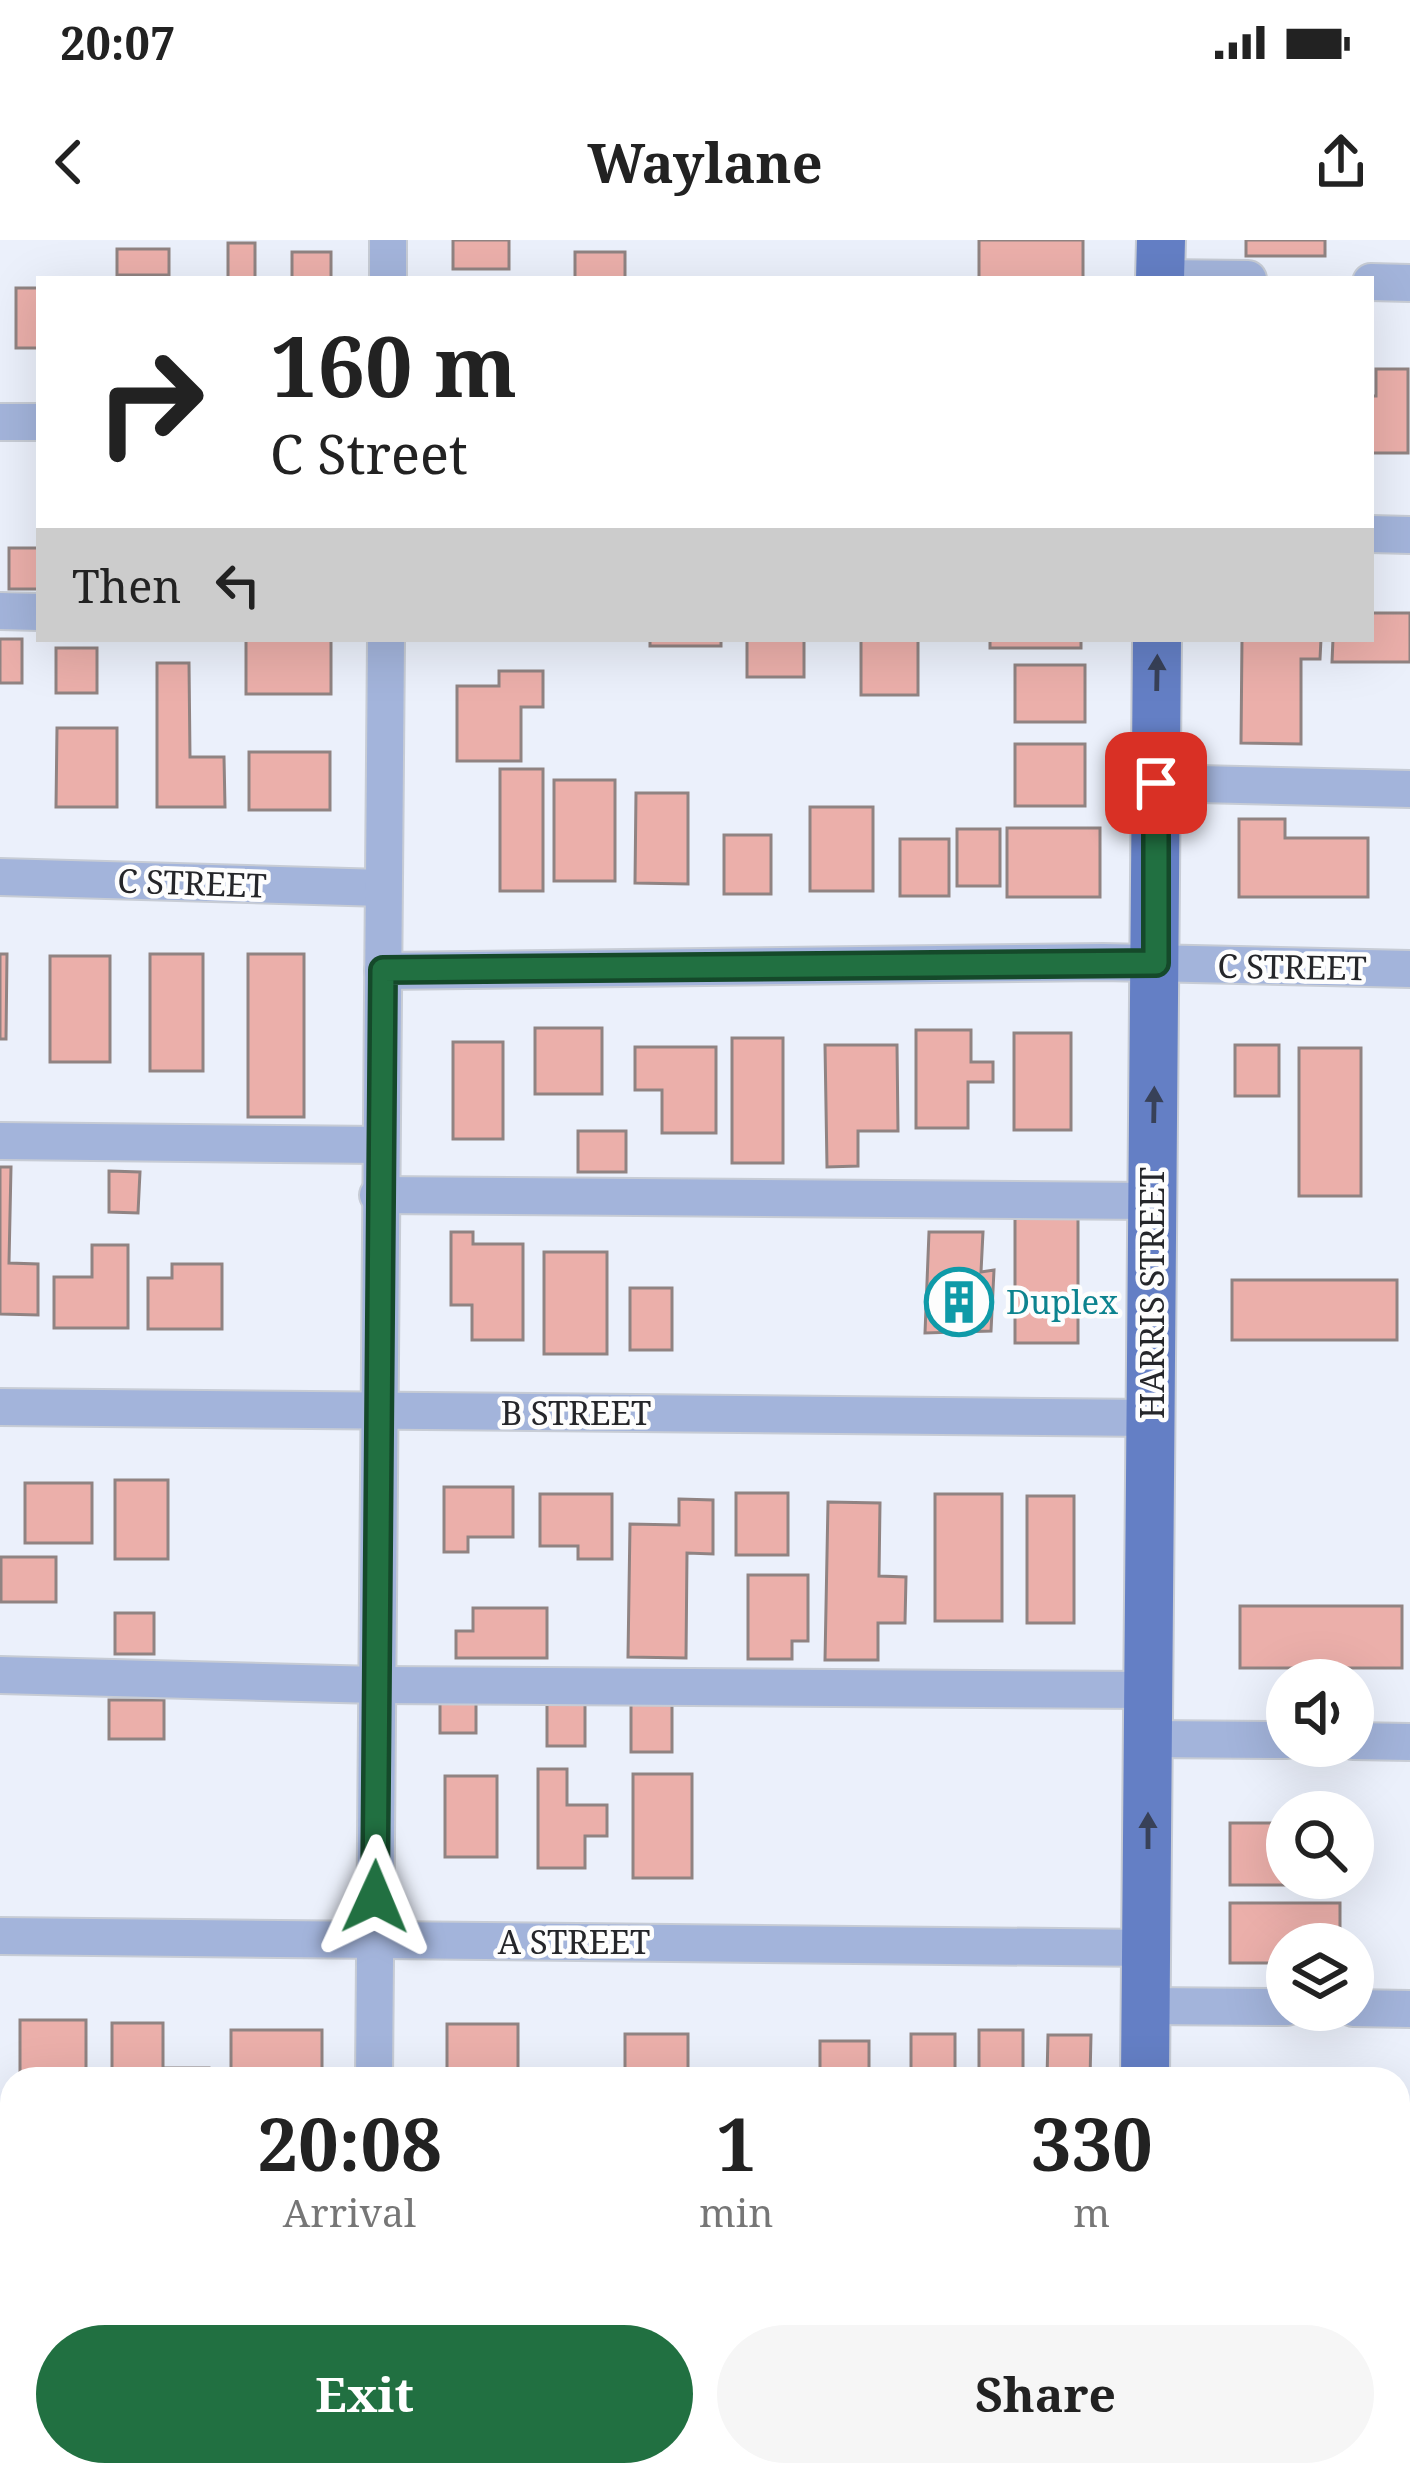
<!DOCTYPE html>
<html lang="en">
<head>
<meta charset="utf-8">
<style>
	:root { --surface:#fff; --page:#f6f6f6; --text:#222; --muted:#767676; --accent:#217041 }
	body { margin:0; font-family:"Noto Serif",serif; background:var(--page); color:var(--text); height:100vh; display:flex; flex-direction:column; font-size:45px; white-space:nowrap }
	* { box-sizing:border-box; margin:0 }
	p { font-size:39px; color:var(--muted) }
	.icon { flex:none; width:66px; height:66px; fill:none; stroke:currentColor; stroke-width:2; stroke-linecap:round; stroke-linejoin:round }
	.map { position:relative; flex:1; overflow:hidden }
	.panel { position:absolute; left:0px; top:1827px; width:1410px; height:420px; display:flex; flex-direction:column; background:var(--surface); border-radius:36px 36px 0 0; box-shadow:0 12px 48px #0002 }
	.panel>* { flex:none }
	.banner { position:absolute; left:36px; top:36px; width:1338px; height:366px; border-radius:0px; box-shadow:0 12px 48px #0002; background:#fff; color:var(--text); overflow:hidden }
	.tools { position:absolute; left:1266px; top:1419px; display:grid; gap:24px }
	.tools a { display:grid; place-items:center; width:108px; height:108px; border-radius:50%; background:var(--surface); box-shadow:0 12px 48px #0002; font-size:60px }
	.pin { position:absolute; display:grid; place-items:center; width:102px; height:102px; color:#fff; margin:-51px; border-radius:24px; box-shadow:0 6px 18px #0006 }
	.me { position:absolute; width:132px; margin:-66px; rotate:1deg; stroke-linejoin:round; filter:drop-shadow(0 0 9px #0008) }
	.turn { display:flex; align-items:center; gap:42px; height:252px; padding:0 36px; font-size:54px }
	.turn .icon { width:156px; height:156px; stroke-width:2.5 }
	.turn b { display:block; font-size:84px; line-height:102px }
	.then { display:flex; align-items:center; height:114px; padding:0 36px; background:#0003; gap:24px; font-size:45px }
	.eta { display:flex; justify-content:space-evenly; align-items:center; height:204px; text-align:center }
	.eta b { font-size:72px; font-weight:700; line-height:84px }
	.action { display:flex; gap:24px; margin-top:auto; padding:24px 36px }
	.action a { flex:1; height:138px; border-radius:72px; background:var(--accent); color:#fff; font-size:48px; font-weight:700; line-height:138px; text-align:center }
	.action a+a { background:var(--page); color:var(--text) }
	.status { display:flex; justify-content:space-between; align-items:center; height:84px; padding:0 60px; background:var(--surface); direction:ltr }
	.status svg { height:33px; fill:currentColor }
	header { display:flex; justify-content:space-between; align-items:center; height:156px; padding:0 36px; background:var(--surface); font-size:54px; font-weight:700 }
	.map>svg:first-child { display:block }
</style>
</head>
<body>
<div class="status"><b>20:07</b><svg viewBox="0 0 49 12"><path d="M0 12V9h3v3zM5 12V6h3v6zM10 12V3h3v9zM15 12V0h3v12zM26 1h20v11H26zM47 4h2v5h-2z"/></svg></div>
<header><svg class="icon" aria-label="back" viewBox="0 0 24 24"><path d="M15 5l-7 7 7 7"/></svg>Waylane<svg class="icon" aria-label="share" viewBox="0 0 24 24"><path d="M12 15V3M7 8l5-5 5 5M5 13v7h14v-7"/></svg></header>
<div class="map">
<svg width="1410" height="2247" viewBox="0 0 1410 2247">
	<rect width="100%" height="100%" fill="#ebf0fb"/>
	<g fill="#ebafaa" stroke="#908382" stroke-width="3">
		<rect x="453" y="0" width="56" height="29"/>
		<rect x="979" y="0" width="104" height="39"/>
		<rect x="1246" y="0" width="79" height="16"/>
		<rect x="228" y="3" width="27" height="36"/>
		<rect x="117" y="9" width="52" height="26"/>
		<rect x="292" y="12" width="39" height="27"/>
		<rect x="575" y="12" width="50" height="27"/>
		<rect x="16" y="48" width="23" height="60"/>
		<path d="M1376,129H1408V213H1371V156H1376Z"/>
		<rect x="9" y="308" width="30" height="41"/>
		<path d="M1371,373H1410V422H1332L1333,399H1371Z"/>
		<rect x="0" y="399" width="22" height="44"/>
		<rect x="246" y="399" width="85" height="55"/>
		<rect x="650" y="399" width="71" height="7"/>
		<rect x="747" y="399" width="57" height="38"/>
		<rect x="861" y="399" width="57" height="56"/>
		<rect x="990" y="399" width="91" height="9"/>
		<path d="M1242,399H1321L1320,419H1301V504L1241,503Z"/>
		<rect x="56" y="408" width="41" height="45"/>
		<path d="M157,423H189L190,517H224L225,567H157Z"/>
		<rect x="1015" y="425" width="70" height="57"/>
		<path d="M499,431H543V467H521V521H457V446H499Z"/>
		<path d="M57,488H117V567H56Z"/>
		<rect x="1015" y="504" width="70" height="62"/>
		<rect x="249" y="512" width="81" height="58"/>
		<rect x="500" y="529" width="43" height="122"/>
		<rect x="554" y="540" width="61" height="101"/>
		<path d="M636,553H688V644L635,643Z"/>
		<rect x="810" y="567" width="63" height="84"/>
		<path d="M1239,579H1285V598H1368V657H1239Z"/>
		<rect x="1007" y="588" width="93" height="69"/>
		<rect x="957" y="589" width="43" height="57"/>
		<rect x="724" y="595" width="47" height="59"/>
		<rect x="900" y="599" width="49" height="57"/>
		<path d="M0,714H7L6,799H0Z"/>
		<rect x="150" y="714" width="53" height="117"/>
		<rect x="248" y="714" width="56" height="163"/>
		<rect x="50" y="716" width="60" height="106"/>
		<rect x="535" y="788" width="67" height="66"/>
		<path d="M916,790H971V822H993V842H968V888H916Z"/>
		<rect x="1014" y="793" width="57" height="97"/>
		<rect x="732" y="798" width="51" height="125"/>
		<rect x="453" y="802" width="50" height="97"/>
		<path d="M825,805H897L898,891H858V926L827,927Z"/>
		<rect x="1235" y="805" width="44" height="51"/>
		<path d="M635,807H716V893H662V850H635Z"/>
		<rect x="1299" y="808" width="62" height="148"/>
		<rect x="578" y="891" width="48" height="41"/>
		<path d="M0,927H11L9,1023L38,1024V1075L0,1074Z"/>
		<path d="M109,931L140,932L138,973L109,972Z"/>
		<rect x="1015" y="973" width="63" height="130"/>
		<path d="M451,992H473V1004H523V1100H472V1065H451Z"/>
		<path d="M929,992H983L981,1032L994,1030L991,1091L925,1093Z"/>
		<path d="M92,1005H128V1088H54V1037H92Z"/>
		<rect x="544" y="1012" width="63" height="102"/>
		<path d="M172,1024H222V1089H148V1038H172Z"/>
		<rect x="1232" y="1040" width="165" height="60"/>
		<rect x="630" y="1048" width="42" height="62"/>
		<rect x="115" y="1240" width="53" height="79"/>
		<rect x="25" y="1243" width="67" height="60"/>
		<path d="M444,1247H513V1297H468V1312H444Z"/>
		<rect x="736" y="1253" width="52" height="62"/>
		<path d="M540,1254H612V1319H578V1306H540Z"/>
		<rect x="935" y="1254" width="67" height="127"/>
		<rect x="1027" y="1256" width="47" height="127"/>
		<path d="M679,1259L713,1260V1314L687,1313L686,1418L628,1417L630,1284L679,1285Z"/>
		<path d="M828,1262L880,1263L879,1336L906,1337L905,1383H878V1420H825Z"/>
		<rect x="1" y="1317" width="55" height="45"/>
		<path d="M748,1335H808V1401H792V1419H748Z"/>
		<rect x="1240" y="1366" width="162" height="62"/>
		<path d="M473,1368H547V1418H456V1391H473Z"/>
		<rect x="115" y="1373" width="39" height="41"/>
		<rect x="109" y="1460" width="55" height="39"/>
		<rect x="547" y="1460" width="38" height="46"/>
		<rect x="440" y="1462" width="36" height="31"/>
		<rect x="631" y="1463" width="41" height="49"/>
		<path d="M538,1529H567V1565H607V1596H585V1628H538Z"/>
		<rect x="633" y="1534" width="59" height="104"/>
		<rect x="445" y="1536" width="52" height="81"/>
		<path d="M1230,1583H1287V1638H1347V1645H1230Z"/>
		<path d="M1230,1663H1340V1704H1287V1723H1230Z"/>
		<rect x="20" y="1780" width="66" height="59"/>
		<path d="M112,1783H163V1828H209V1839H112Z"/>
		<path d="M447,1784H518V1837L447,1839Z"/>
		<rect x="231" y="1790" width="91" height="49"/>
		<rect x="979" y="1790" width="44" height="49"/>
		<rect x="625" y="1794" width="63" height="45"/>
		<rect x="911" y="1794" width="44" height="45"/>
		<path d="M1048,1795H1091L1090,1839H1047Z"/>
		<rect x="820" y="1801" width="49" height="38"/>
		<rect x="1289" y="1834" width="51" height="5"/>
		<rect x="1398" y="1861" width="3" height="56"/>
		<rect x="0" y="1977" width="12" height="35"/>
		<rect x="0" y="2021" width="12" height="135"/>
	</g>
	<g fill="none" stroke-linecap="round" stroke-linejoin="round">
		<g stroke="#c7ccd5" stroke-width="40">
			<g id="minor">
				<path d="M1160,38L1248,39"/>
				<path d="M388,39V0"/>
				<path d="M1371,42L1410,43"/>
				<path d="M0,182H39"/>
				<path d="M1371,294L1410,295"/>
				<path d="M0,371L39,372"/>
				<path d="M1156,543L1410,549"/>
				<path d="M0,637L383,648"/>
				<path d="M383,731L1103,722L1410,729"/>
				<path d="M0,901L380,905"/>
				<path d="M378,955L1153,961"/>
				<path d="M0,1167L1152,1178"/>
				<path d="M0,1435L377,1445L1150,1450"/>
				<path d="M1149,1499L1287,1500"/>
				<path d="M1353,1501L1410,1502"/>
				<path d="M0,1696L1148,1708"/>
				<path d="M1146,1766L1287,1767"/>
				<path d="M1353,1768L1410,1769"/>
				<path d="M374,1839L386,399"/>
				<path d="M0,1958H12"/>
				<path d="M1398,2009H1410"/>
				<path d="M0,2217H12"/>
				<path d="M55,2235V2247"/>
			</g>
		</g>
		<g stroke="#c7ccd5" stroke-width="52">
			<g id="major">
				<path d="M1160,39L1161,0"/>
				<path d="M1145,1839L1157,399"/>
				<path d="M1142,2247L1143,2235"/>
			</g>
		</g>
		<use href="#minor" stroke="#a3b4db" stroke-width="36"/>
		<use href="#major" stroke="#647fc5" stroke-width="48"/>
	</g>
	<defs><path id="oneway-solid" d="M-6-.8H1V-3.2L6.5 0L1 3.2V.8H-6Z" transform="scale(3)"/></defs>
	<g fill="#384158">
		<use href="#oneway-solid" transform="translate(1157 433) rotate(-89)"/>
		<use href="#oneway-solid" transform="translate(1154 865) rotate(-89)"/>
		<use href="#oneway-solid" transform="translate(1148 1591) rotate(-90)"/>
	</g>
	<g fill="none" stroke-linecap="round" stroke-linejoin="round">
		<g stroke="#15492a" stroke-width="30">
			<path id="route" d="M375,1657L383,730L1156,723V543"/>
		</g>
		<use href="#route" stroke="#217041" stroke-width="21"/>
	</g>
	<defs>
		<g id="building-ring" transform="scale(3.45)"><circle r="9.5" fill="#fdfdfd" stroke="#0f9aa8" stroke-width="1.5"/><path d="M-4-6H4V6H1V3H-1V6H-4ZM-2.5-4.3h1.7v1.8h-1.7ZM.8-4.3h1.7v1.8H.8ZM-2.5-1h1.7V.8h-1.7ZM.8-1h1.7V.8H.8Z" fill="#0f9aa8"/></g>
	</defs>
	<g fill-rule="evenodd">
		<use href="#building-ring" x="959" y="1062"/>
	</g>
	<g text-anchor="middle" stroke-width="9" stroke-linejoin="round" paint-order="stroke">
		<g font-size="33" fill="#25262a" stroke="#fdfdfd">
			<text transform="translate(192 643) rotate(2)" y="12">C STREET</text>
			<text transform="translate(1292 727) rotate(1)" y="12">C STREET</text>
			<text transform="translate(1152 1053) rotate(-90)" y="12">HARRIS STREET</text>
			<text x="576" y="1185">B STREET</text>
			<text x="574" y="1714">A STREET</text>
		</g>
		<g font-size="33" fill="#0d838f" stroke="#fdfdfd" text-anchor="start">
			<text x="1006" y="1074">Duplex</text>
		</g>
	</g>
</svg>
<div class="tools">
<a><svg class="icon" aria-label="sound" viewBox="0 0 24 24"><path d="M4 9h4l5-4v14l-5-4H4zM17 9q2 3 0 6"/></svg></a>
<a><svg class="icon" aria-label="search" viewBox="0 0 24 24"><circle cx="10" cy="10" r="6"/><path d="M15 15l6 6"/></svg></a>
<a><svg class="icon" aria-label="layers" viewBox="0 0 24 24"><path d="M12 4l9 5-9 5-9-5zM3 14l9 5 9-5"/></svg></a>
</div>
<div class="pin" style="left:1156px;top:543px;background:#d93025"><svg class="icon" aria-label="arrive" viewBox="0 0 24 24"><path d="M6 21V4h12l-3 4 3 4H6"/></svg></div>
<svg class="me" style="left:375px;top:1657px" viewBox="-20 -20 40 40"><path d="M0-17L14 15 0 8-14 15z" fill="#217041" stroke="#fff" stroke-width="4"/></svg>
<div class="banner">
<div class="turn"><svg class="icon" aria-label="right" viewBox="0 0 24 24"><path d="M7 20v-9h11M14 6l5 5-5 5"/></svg><div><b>160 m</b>C Street</div></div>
<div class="then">Then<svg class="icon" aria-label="left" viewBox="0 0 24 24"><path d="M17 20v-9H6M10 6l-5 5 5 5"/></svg></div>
</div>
<section class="panel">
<div class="eta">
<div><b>20:08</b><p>Arrival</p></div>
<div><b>1</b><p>min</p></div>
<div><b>330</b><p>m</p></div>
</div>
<div class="action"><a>Exit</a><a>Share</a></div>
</section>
</div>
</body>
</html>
